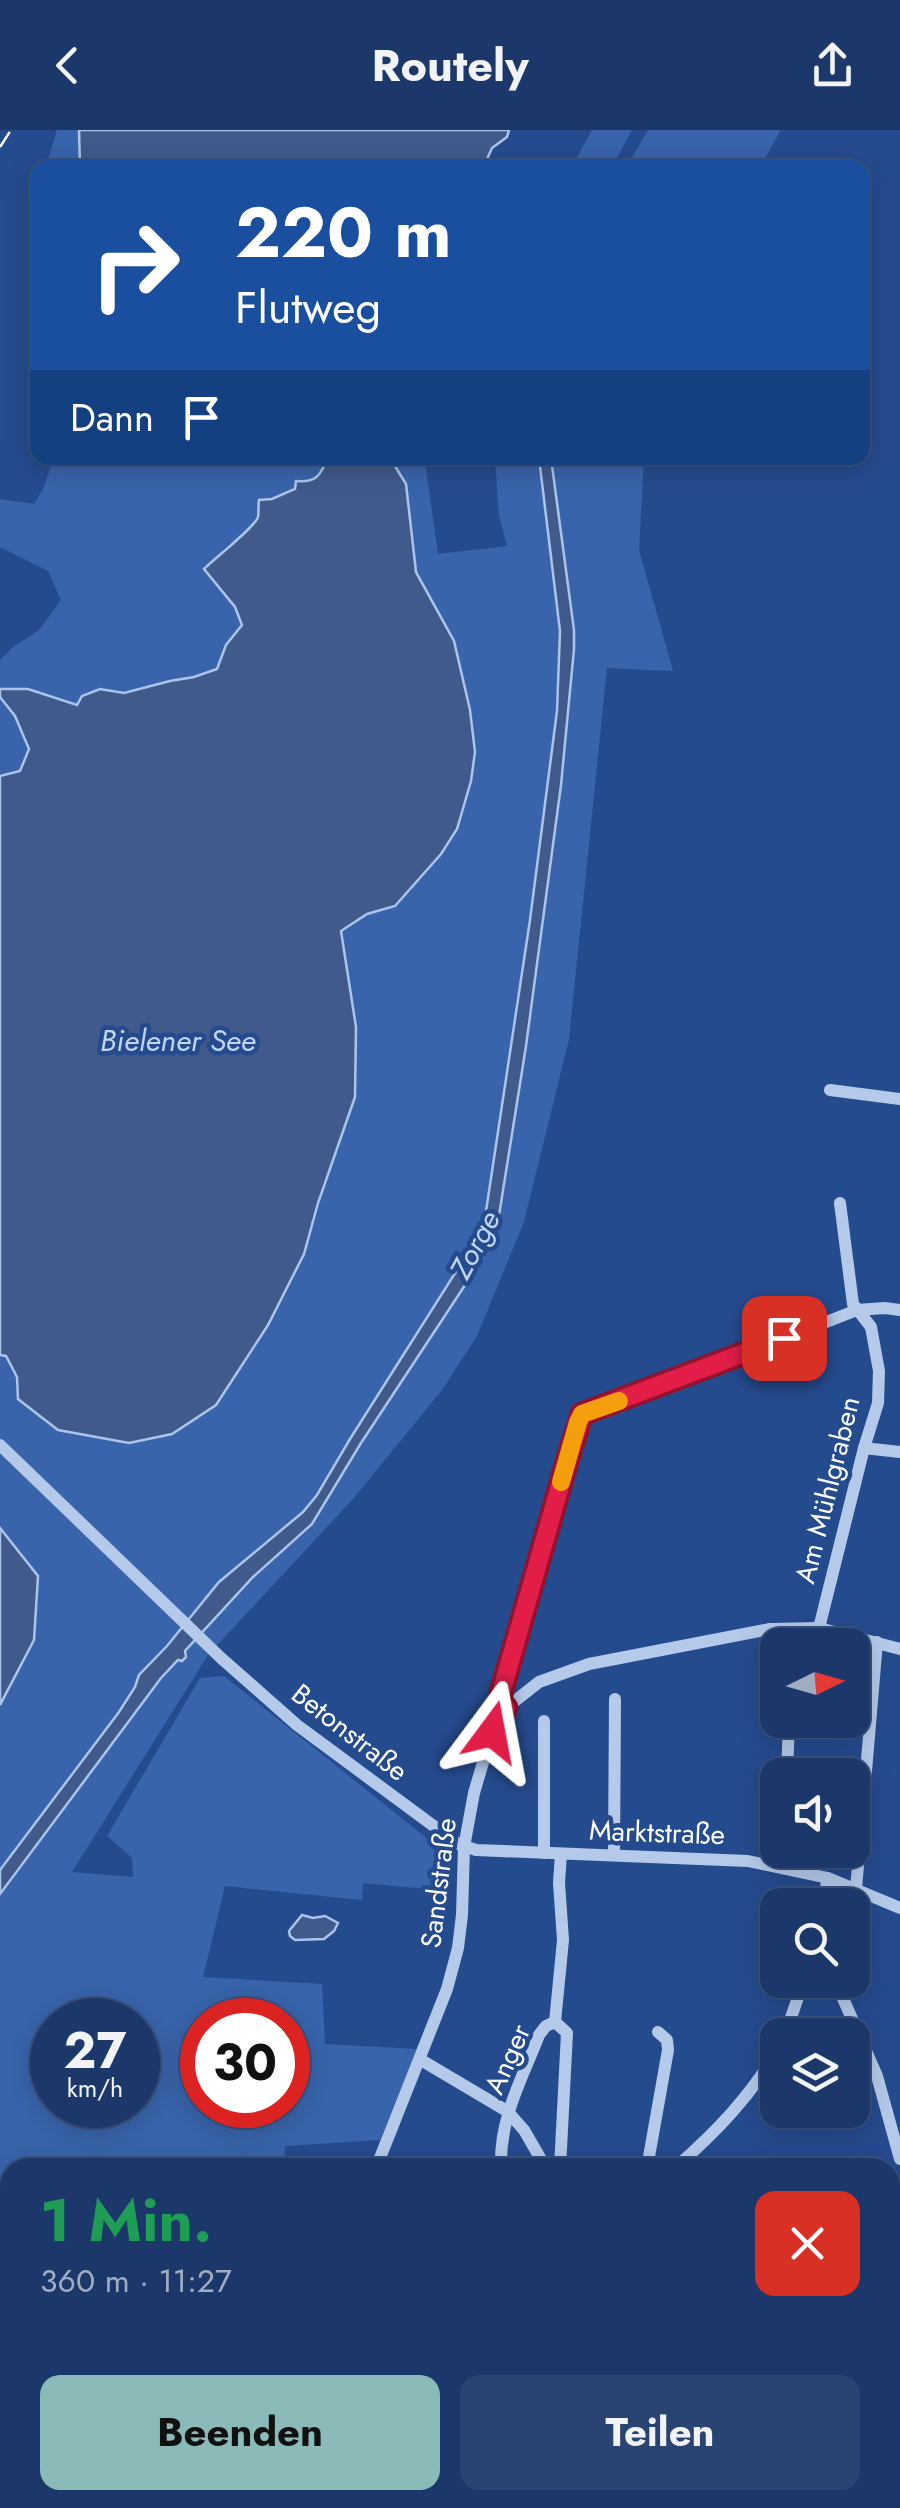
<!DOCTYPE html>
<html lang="de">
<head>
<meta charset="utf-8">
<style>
	:root { --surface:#1c386b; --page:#294373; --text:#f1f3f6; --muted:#a0acc1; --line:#3a527e; --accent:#8bbbb9 }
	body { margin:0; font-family:Jost,sans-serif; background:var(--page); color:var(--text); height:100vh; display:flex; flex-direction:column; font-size:38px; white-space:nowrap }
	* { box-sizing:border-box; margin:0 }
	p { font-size:32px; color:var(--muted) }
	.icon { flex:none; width:55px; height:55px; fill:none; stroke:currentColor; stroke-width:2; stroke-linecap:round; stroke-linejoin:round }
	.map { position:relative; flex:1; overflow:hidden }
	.panel { position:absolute; left:0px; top:2028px; width:900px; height:352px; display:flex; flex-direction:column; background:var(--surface); border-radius:30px 30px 0 0; box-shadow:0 5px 25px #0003,0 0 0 2px var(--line) }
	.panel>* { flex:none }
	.top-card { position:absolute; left:30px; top:30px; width:840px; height:305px; border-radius:20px; box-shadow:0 5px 25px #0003,0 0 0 2px var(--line); background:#1a4fa0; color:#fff; overflow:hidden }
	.needle { width:65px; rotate:85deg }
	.tools { position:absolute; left:760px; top:1498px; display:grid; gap:20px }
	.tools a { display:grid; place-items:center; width:110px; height:110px; border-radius:20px; background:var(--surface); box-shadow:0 5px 25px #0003,0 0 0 2px var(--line); font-size:50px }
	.speed { position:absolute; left:30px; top:1868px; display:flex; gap:20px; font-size:50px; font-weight:700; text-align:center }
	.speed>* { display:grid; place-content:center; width:130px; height:130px; border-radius:50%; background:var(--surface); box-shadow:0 5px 25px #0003,0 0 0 2px var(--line); line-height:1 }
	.speed small { font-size:25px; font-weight:400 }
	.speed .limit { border:15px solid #d22; background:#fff; color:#111 }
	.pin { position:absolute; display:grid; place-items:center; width:85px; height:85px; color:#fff; margin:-42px; border-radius:20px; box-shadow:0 5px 15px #0006 }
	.me { position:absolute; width:110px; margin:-55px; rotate:13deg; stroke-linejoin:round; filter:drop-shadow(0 0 8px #0008) }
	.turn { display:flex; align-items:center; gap:35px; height:210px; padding:0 40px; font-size:45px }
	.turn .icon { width:130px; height:130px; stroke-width:2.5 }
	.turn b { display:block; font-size:70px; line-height:85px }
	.then { display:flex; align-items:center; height:95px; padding:0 40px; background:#0003; gap:20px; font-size:38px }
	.round { display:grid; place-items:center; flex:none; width:105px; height:105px; border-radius:20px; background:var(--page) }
	.headline { display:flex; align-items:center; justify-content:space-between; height:170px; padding:0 40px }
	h1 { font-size:60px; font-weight:700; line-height:75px; color:#1e9e55 }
	.button { display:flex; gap:20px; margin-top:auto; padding:20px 40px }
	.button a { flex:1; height:115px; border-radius:20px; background:var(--accent); color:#111; font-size:40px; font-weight:700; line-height:115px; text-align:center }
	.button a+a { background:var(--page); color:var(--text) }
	header { display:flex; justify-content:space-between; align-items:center; height:130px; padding:0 40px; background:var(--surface); font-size:45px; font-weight:700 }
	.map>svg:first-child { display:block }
</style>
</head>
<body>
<header><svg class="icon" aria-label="back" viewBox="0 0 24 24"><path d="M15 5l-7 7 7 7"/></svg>Routely<svg class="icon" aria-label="share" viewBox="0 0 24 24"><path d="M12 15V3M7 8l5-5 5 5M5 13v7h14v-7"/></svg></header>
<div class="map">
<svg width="900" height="2378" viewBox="0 0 900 2378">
	<rect width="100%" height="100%" fill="#254b8f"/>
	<g fill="#3964ab" fill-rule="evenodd">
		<path d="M57,0H79L80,37L48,38V30Z"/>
		<path d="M592,0H632L612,37L571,38Z"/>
		<path d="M648,0H781L760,37L626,38Z"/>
		<path d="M54,328H328C321,345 317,353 297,351L296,359L258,376V389L246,403L223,419L235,477L242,495L226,515L217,539L194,547L170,551L124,563L100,559L77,575L28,559H0V530L13,517L39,500L61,470L48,441L0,417V369L34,374L43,359Z"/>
		<path d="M495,328H539L560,501L557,581L530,790L485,1088L471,1118L350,1309L317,1365L303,1382L219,1452L167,1516L139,1545L135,1557L119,1582L0,1740V1575L34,1510L38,1446L0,1398V1225L5,1226L17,1247L18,1269L103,1307L129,1313L216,1275L268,1195L304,1124L318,1073L356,897L341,801L367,784L395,776L441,724L457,699L471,651L475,622L470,580L454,511L416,442L406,354L390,329L425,331L438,424L507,416L499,386Z"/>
		<path d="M551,328H644L639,420L673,541L607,538L569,909L524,1092L477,1206L442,1260L353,1369L208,1525L72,1742L133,1747L132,1728L107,1706L200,1548L224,1546L444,1722L449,1761L363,1753L362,1770L225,1756L203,1847L322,1854L325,1914L417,1919L380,2010L285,2016L284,2037L10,2038V2118L0,2119V1764L161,1548L253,1447L312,1394L361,1313L488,1118L504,1064L561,655L574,519V500ZM52,1890H138V1975H52ZM202,1890H288V1975H202Z"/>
		<path d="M0,567L15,586L29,619L20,641L0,646Z"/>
		<rect x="0" y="2275" width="10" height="73"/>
	</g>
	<g fill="#3f5a8b" stroke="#aac4ec" stroke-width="2.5">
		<path d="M79,0H509L507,7L492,18L483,38L80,37Z"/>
		<path d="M328,328H390L406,354L416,442L454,511L470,580L475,622L471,651L457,699L441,724L395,776L367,784L341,801L356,897L355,967L318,1073L304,1124L268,1195L216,1275L172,1304L129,1313L58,1300L18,1269L17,1247L6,1226L0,1225V646L20,641L29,619L15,586L0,567V559H28L77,575L82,566L100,559L124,563L170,551L194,547L217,539L226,515L242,495L235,477L204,439C215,428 255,397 258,387C259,381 258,375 259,370L272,369L295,359L296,351C317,353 320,345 328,328Z"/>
		<path d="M539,328H551L574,500V519L561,655L526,916L498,1092L488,1118L473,1143L361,1313L312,1394L253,1447L185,1521L186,1527L182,1531L178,1530L161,1548L0,1764V1740L119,1582L135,1557L139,1545L167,1516L219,1452L303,1382L317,1365L350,1309L471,1118L485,1088L530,790L557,581L560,501Z"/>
		<path d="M0,1398L38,1446L34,1510L0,1575Z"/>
		<path d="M302,1785L313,1788L325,1786L338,1793L334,1801L324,1809L295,1810L290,1806L289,1801Z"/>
	</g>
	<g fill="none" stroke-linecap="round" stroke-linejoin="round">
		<g stroke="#b5caeb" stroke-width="12">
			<path d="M830,960L900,969"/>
			<path d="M0,1315L221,1528L297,1595L458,1714L476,1720L748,1731L828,1748L900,1778"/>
			<path d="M864,1318L900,1322"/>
			<path d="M819,1498L864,1318L878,1273L879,1241L871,1197L853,1174L840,1073"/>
			<path d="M506,1578L501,1572V1563L578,1293L583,1284L711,1237L857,1180L885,1178L900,1180"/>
			<path d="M544,1591V1723"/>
			<path d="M787,1645L789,1590"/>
			<path d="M614,1725L615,1569"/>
			<path d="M784,1737V1720"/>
			<path d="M856,1759L877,1512"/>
			<path d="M822,1775L828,1748"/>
			<path d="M835,1850L877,1946L900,2029"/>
			<path d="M785,1905L804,1850"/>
			<path d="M421,1930L507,1981L524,2000L546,2038"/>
			<path d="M376,2038L447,1859L458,1818L462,1785L464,1717L474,1663L492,1602L506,1578L539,1552L589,1534L770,1499L819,1498L900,1519"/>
			<path d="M501,2038C499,1989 522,1949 539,1905L546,1896L555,1892"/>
			<path d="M560,2038L567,1903L555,1892L563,1810L559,1753L561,1724"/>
			<path d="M647,2038L668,1920L667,1910L658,1902"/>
			<path d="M675,2038C715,2003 752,1965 778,1919"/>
			<path d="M890,2131L900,2124"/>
		</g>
		<path stroke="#fff" stroke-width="2.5" stroke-dasharray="18 8" stroke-linecap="butt" d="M0,17L11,0"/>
	</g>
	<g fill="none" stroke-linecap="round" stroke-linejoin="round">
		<g stroke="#92132f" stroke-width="25">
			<path id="route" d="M492,1602L506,1578L501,1572V1563L568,1328L582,1284L784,1208"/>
		</g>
		<use href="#route" stroke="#e11d48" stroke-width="18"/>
		<path stroke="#f59e0b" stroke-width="18" d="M561,1352L578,1292L582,1284L619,1271"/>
	</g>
	<g text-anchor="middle" stroke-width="9" stroke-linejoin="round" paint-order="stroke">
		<g font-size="28" fill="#fff" stroke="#254b8f">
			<text transform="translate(827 1360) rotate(-76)" y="10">Am Mühlgraben</text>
			<text transform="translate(350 1602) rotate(38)" y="10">Betonstraße</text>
			<text transform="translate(657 1702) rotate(2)" y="10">Marktstraße</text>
			<text transform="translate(438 1753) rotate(-83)" y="10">Sandstraße</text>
			<text transform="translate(507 1929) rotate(-66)" y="10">Anger</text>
		</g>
		<g font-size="30" font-style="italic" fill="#c1d4f2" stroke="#254b8f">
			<text x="178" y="921">Bielener See</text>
			<text transform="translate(475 1115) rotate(-62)" y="10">Zorge</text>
		</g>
	</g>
</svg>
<div class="tools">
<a><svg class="needle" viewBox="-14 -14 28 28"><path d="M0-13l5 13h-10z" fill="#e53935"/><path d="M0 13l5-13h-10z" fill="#a0acc1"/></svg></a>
<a><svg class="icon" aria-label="sound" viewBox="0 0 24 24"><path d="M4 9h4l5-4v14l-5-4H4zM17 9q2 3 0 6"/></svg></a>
<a><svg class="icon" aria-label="search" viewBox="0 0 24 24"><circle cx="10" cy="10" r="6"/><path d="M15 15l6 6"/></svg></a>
<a><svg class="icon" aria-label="layers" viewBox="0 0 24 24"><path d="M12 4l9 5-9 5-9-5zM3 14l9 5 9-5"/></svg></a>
</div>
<div class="speed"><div>27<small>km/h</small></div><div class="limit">30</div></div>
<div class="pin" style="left:784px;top:1208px;background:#d93025"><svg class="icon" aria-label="arrive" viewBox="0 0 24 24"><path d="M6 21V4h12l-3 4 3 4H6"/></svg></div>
<svg class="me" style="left:492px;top:1602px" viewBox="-20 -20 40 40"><path d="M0-17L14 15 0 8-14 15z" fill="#e11d48" stroke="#fff" stroke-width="4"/></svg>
<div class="top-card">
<div class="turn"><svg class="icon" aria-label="right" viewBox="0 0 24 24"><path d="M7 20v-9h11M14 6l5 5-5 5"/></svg><div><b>220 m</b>Flutweg</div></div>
<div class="then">Dann<svg class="icon" aria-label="arrive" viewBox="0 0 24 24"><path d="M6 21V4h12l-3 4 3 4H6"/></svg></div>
</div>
<section class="panel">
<div class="headline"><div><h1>1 Min.</h1><p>360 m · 11:27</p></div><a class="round" style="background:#d93025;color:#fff"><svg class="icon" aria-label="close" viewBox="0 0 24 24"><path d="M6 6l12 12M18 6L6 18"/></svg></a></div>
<div class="button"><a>Beenden</a><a>Teilen</a></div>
</section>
</div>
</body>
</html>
